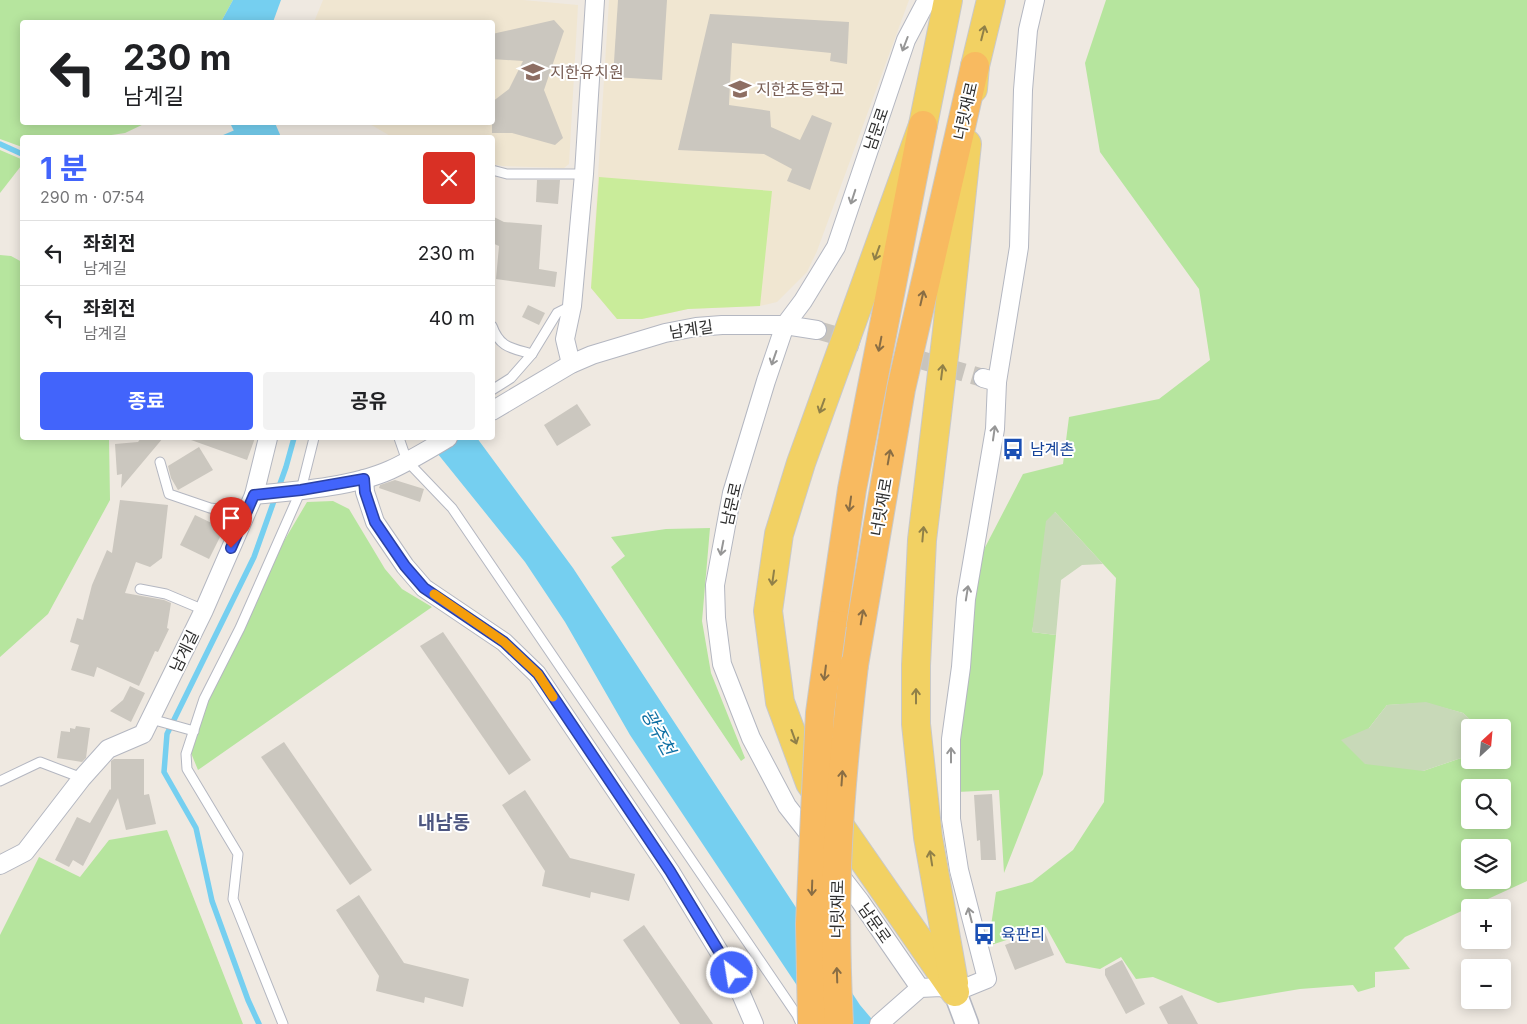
<!DOCTYPE html>
<html lang="ko">
<head>
<meta charset="utf-8">
<style>
	:root { --surface:#fff; --page:#f2f2f2; --text:#202124; --muted:#757577; --line:#e0e0e0; --accent:#4264fb }
	body { margin:0; font-family:Inter,"Noto Sans KR",sans-serif; background:var(--page); color:var(--text); height:100vh; display:flex; flex-direction:column; font-size:19px; white-space:nowrap }
	* { box-sizing:border-box; margin:0 }
	p { font-size:16px; color:var(--muted) }
	.icon { flex:none; width:28px; height:28px; fill:none; stroke:currentColor; stroke-width:2; stroke-linecap:round; stroke-linejoin:round }
	.map { position:relative; flex:1; overflow:hidden }
	.drawer { position:absolute; left:20px; top:135px; width:475px; height:305px; display:flex; flex-direction:column; background:var(--surface); border-radius:5px; box-shadow:0 2px 12px #0003 }
	.drawer>* { flex:none }
	.guide { position:absolute; left:20px; top:20px; width:475px; height:105px; border-radius:5px; box-shadow:0 2px 12px #0003; background:#fff; color:var(--text); overflow:hidden }
	.needle { width:32px; rotate:26deg }
	.buttons { position:absolute; left:1461px; top:719px; display:grid; gap:10px }
	.buttons a { display:grid; place-items:center; width:50px; height:50px; border-radius:5px; background:var(--surface); box-shadow:0 2px 12px #0003; font-size:25px }
	.pin { position:absolute; display:grid; place-items:center; width:42px; height:42px; color:#fff; margin:-51px -21px; border-radius:50% 50% 50% 0; rotate:-45deg; box-shadow:0 0 5px #0007 }
	.pin .icon { rotate:45deg }
	.me { position:absolute; width:55px; margin:-28px; rotate:329deg; stroke-linejoin:round; filter:drop-shadow(0 0 4px #0008) }
	.turn { display:flex; align-items:center; gap:18px; height:105px; padding:0 20px; font-size:22px }
	.turn .icon { width:65px; height:65px; stroke-width:2.5 }
	.turn b { display:block; font-size:35px; line-height:42px }
	.round { display:grid; place-items:center; flex:none; width:52px; height:52px; border-radius:5px; background:var(--page) }
	.overview { display:flex; align-items:center; justify-content:space-between; height:85px; padding:0 20px }
	h1 { font-size:30px; font-weight:700; line-height:38px; color:var(--accent) }
	.cta { display:flex; gap:10px; margin-top:auto; padding:10px 20px }
	.cta a { flex:1; height:58px; border-radius:5px; background:var(--accent); color:#fff; font-size:20px; font-weight:700; line-height:58px; text-align:center }
	.cta a+a { background:var(--page); color:var(--text) }
	ul { padding:0; list-style:none }
	li { display:flex; align-items:center; gap:15px; height:65px; padding:0 20px; border-top:1px solid var(--line) }
	li div { flex:1 }
	li b { display:block; font-size:19px }
	li em { font-style:normal }
	.map>svg:first-child { display:block }
</style>
</head>
<body>
<div class="map">
<svg width="1527" height="1024" viewBox="0 0 1527 1024">
	<rect width="100%" height="100%" fill="#efe9e1"/>
	<g fill="#f0e6d1">
		<path d="M323,0H523L578,5L569,164L564,168L502,166L493,164L492,138L392,137L368,123L492,122V22H314Z"/>
		<path d="M609,0H909L817,251L807,272L777,302L760,306L688,309L642,319H617L591,288Z"/>
	</g>
	<g fill="#b6e59e" fill-rule="evenodd">
		<path d="M0,0H233L221,22H22V122L146,123L125,133L98,137L22,138V147L0,139Z"/>
		<path d="M1106,0H1527V881L1405,937L1394,948L1410,969L1375,972V987L1358,992L1353,985L1300,989L1218,1003L1153,977L1136,979L1121,957L1100,969L1066,963L1046,927L988,946L996,892L1032,882L1073,850L1104,802L1116,578L1055,512L1032,632L1056,635L1043,774L1004,873L999,790L957,792L960,740L978,561L1023,474L1063,464L1069,417L1159,399L1210,360L1199,289L1100,152L1085,63ZM1426,703L1463,713L1478,727L1502,728V760H1470V755L1423,771L1369,728L1387,705ZM1470,788H1502V820H1470ZM1470,848H1502V880H1470Z"/>
		<path d="M0,150L21,159V166L0,193Z"/>
		<path d="M0,255L11,256L22,262V438H125L109,439L110,500L48,614L0,657Z"/>
		<path d="M333,501L349,509L385,569L402,589L432,607L198,770L191,753L208,698L284,541L307,502Z"/>
		<path d="M710,528L702,621L711,673L745,758L741,761L611,567L625,556L611,537L666,529Z"/>
		<path d="M167,830L243,1024H0V935L39,857L80,877L109,840Z"/>
	</g>
	<g fill="#c8d9b8">
		<path d="M1055,512L1103,564L1082,565L1061,580L1056,635L1032,632L1046,521Z"/>
		<path d="M1426,702L1463,713L1478,727L1470,728V755L1423,771L1365,764L1341,740L1369,728L1387,705Z"/>
	</g>
	<path fill="#c9ec9a" d="M599,177L772,191L760,306L688,309L642,319H617L591,288Z"/>
	<g fill="#75cff0">
		<path d="M233,0H281L273,22H221Z"/>
		<path d="M230,123H275L281,137H237Z"/>
		<path d="M425,438H477L573,568L860,1005L876,1024H826L800,990L630,735L565,622L525,562Z"/>
	</g>
	<g fill="none" stroke-linecap="round" stroke-linejoin="round">
		<g stroke="#75cff0" stroke-width="5.5">
			<path d="M223,138L242,130"/>
			<path d="M0,144L22,154"/>
			<path d="M259,1024L248,1000L212,901L196,828L164,772L167,734L254,557L286,467L294,438"/>
		</g>
	</g>
	<g fill="#cbc7bf">
		<path d="M618,0H667L662,80L613,77Z"/>
		<path d="M710,14L849,22L847,64L830,61L831,53L732,43L729,105L770,111L771,127L800,140L812,115L832,123L810,190L787,181L792,169L764,154L678,150Z"/>
		<path d="M554,20L564,31L544,90L563,138L555,145L512,133H492V102L509,89L523,61L492,59V34Z"/>
		<path d="M537,180H560L558,204L536,202Z"/>
		<path d="M492,216L504,222L542,225L539,269L557,272L555,287L496,279L499,246L492,243Z"/>
		<path d="M528,305L545,313L539,325L522,317Z"/>
		<path d="M577,404L591,425L557,446L544,425Z"/>
		<path d="M141,438H163L121,488L122,474L117,475L115,444L138,442Z"/>
		<path d="M191,438H255L247,460L191,440Z"/>
		<path d="M199,447L213,470L178,490L171,478L168,466Z"/>
		<path d="M395,480L424,489L420,502L379,488L380,485Z"/>
		<path d="M120,500L168,505L162,558L150,567L136,562L125,593L164,600L171,603L167,628L169,629L158,652L155,651L139,686L97,667L94,677L71,670L79,645L70,642L77,618L83,620L92,585L107,550L112,553Z"/>
		<path d="M195,515L224,529L209,559L180,545Z"/>
		<path d="M443,632L531,760L509,775L420,646Z"/>
		<path d="M130,686L145,693L131,722L110,711L123,700Z"/>
		<path d="M76,726L90,728L86,758L82,762L57,758L61,731L70,732V728L75,729Z"/>
		<path d="M284,742L372,870L350,885L261,757Z"/>
		<path d="M114,759H144V795L149,794L156,824L126,830L118,798L83,866L73,860L69,867L55,860L77,817L90,823L110,789L111,790V761Z"/>
		<path d="M525,790L570,858L635,874L629,901L591,892L590,898L542,886L545,871L502,805Z"/>
		<path d="M992,794L996,860H981L980,840L977,841L974,795Z"/>
		<path d="M359,895L404,963L469,979L463,1007L425,997L424,1003L376,991L379,976L336,910Z"/>
		<path d="M644,925L713,1024H680L623,940Z"/>
		<path d="M1044,930L1054,955L1015,970L1005,945Z"/>
		<path d="M1122,960L1145,1004L1126,1014L1105,975V969Z"/>
		<path d="M1182,995L1198,1024H1168L1159,1007Z"/>
	</g>
	<g fill="none" stroke-linecap="round" stroke-linejoin="round">
		<path stroke="#c8c4bd" stroke-width="18" stroke-dasharray="18 9" stroke-linecap="butt" d="M817,330L983,378"/>
		<g stroke="#b4b7c1" stroke-width="11">
			<g id="service">
				<path d="M492,170L507,174H584"/>
				<path d="M492,326C500,348 511,348 532,354"/>
				<path d="M492,390L511,378L532,354L557,313L571,306"/>
				<path d="M399,438L407,461L452,508L797,1015L801,1024"/>
				<path d="M160,462L169,494L210,508L232,511L245,517"/>
				<path d="M140,589L166,594L204,610"/>
				<path d="M151,719L194,731"/>
				<path d="M0,781L40,762L82,778"/>
				<path d="M283,1024L233,899L238,854L187,769L186,754L204,699L240,628L301,490L314,438"/>
			</g>
		</g>
		<g stroke="#b4b7c1" stroke-width="20">
			<g id="minor">
				<path d="M571,364L565,339L572,306L584,174L595,0"/>
				<path d="M983,378L997,382"/>
				<path d="M492,411L571,364L592,355L665,333L696,327L722,325H785L817,330"/>
				<path d="M364,479L365,492L375,522L405,566L424,588L504,642L537,674L670,871L732,973L754,1024"/>
				<path d="M254,495C296,491 352,487 390,470C410,461 429,449 448,438"/>
				<path d="M816,843L787,806L751,738L722,664L716,618L715,585L732,493L766,381L785,325L803,301L836,247L906,40L927,0"/>
				<path d="M0,865L25,852L82,778L108,749L143,734L204,610L254,495L268,438"/>
				<path d="M836,870L860,901L920,988"/>
				<path d="M879,1024L920,988L941,987L955,992L987,979L959,870L951,819V739L961,667L966,599L995,429L997,382L1019,247L1023,90L1028,30L1035,0"/>
			</g>
		</g>
		<g stroke="#b4b7c1" stroke-width="25">
			<path id="tertiary" d="M955,992L967,1024"/>
		</g>
		<g stroke="#c9c9c9" stroke-width="30">
			<g id="primary">
				<path d="M948,0L923,125L801,463L779,534L768,611L780,702L810,783L955,992"/>
				<path d="M973,89L975,66L991,0"/>
				<path d="M954,983L928,837L916,724V665L922,540L947,331L967,144"/>
			</g>
		</g>
		<g stroke="#c9c9c9" stroke-width="30">
			<g id="trunk">
				<path d="M832,625L852,489L923,125"/>
				<path d="M854,665L901,389L975,66"/>
			</g>
		</g>
		<use href="#service" stroke="#fff" stroke-width="9"/>
		<use href="#minor" stroke="#fff" stroke-width="18"/>
		<use href="#tertiary" stroke="#fff" stroke-width="22"/>
		<use href="#primary" stroke="#f2d163" stroke-width="28"/>
		<use href="#trunk" stroke="#f8ba60" stroke-width="28"/>
		<g stroke="#c9c9c9" stroke-width="30" stroke-linecap="butt">
			<g id="trunk-bridge">
				<path d="M812,1024L810,924L815,813L820,713L832,625"/>
				<path d="M839,1024C836,964 835,904 838,844C841,784 847,725 854,665"/>
			</g>
		</g>
		<use href="#trunk-bridge" stroke="#f8ba60" stroke-width="28"/>
	</g>
	<defs><path id="oneway-shaft" d="M-6 0H5M1.5-3L5.5 0L1.5 3" fill="none" stroke-width="1.6" stroke-linecap="round" stroke-linejoin="round" transform="scale(1.25)"/></defs>
	<g stroke="#908048">
		<use href="#oneway-shaft" transform="translate(983 33) rotate(-76)"/>
		<use href="#oneway-shaft" transform="translate(877 253) rotate(110)"/>
		<use href="#oneway-shaft" transform="translate(942 372) rotate(-83)"/>
		<use href="#oneway-shaft" transform="translate(822 406) rotate(110)"/>
		<use href="#oneway-shaft" transform="translate(923 534) rotate(-85)"/>
		<use href="#oneway-shaft" transform="translate(773 578) rotate(98)"/>
		<use href="#oneway-shaft" transform="translate(916 696) rotate(-90)"/>
		<use href="#oneway-shaft" transform="translate(794 737) rotate(70)"/>
		<use href="#oneway-shaft" transform="translate(931 858) rotate(-99)"/>
	</g>
	<g stroke="#969696">
		<use href="#oneway-shaft" transform="translate(905 44) rotate(111)"/>
		<use href="#oneway-shaft" transform="translate(853 197) rotate(108)"/>
		<use href="#oneway-shaft" transform="translate(774 358) rotate(109)"/>
		<use href="#oneway-shaft" transform="translate(994 433) rotate(-82)"/>
		<use href="#oneway-shaft" transform="translate(722 548) rotate(101)"/>
		<use href="#oneway-shaft" transform="translate(967 593) rotate(-81)"/>
		<use href="#oneway-shaft" transform="translate(951 755) rotate(-90)"/>
		<use href="#oneway-shaft" transform="translate(970 915) rotate(-104)"/>
	</g>
	<g stroke="#896d44">
		<use href="#oneway-shaft" transform="translate(922 298) rotate(-77)"/>
		<use href="#oneway-shaft" transform="translate(880 344) rotate(101)"/>
		<use href="#oneway-shaft" transform="translate(889 457) rotate(-80)"/>
		<use href="#oneway-shaft" transform="translate(850 504) rotate(98)"/>
		<use href="#oneway-shaft" transform="translate(862 617) rotate(-80)"/>
		<use href="#oneway-shaft" transform="translate(825 673) rotate(97)"/>
		<use href="#oneway-shaft" transform="translate(842 778) rotate(-86)"/>
		<use href="#oneway-shaft" transform="translate(812 888) rotate(92)"/>
		<use href="#oneway-shaft" transform="translate(837 975) rotate(-92)"/>
	</g>
	<g fill="none" stroke-linecap="round" stroke-linejoin="round">
		<g stroke="#2b41a3" stroke-width="12">
			<path id="route" d="M231,548L254,495L301,490L364,479L365,492L375,522L405,566L424,588L504,642L538,674L670,871L732,973"/>
		</g>
		<use href="#route" stroke="#4264fb" stroke-width="9"/>
		<path stroke="#f59e0b" stroke-width="9" d="M434,594L504,642L538,674L553,697"/>
	</g>
	<defs>
		<g id="school-bare" transform="scale(1.725)"><path d="M0-5L7-2L0 1L-7-2ZM-4 1L0 2.5L4 1V4Q0 6-4 4Z" fill="#8d6e63" stroke="#fff" stroke-width="2.5" paint-order="stroke"/></g>
		<g id="bus-bare" transform="scale(1.725)"><path d="M-5-6H5V4H4V6H2V4H-2V6H-4V4H-5ZM-3.5-4V0h7V-4ZM-3.5 1.2v1.5H-2V1.2ZM2 1.2v1.5H3.5V1.2Z" fill="#1a4fb4" stroke="#fff" stroke-width="2.5" paint-order="stroke"/></g>
	</defs>
	<g fill-rule="evenodd">
		<use href="#school-bare" x="533" y="72"/>
		<use href="#school-bare" x="740" y="89"/>
		<use href="#bus-bare" x="1013" y="449"/>
		<use href="#bus-bare" x="984" y="934"/>
	</g>
	<g text-anchor="middle" stroke-width="4" stroke-linejoin="round" paint-order="stroke">
		<g font-size="16" fill="#785e54" stroke="#fff" text-anchor="start">
			<text x="550" y="78">지한유치원</text>
			<text x="756" y="95">지한초등학교</text>
		</g>
		<g font-size="16" fill="#2e2e2e" stroke="#fff">
			<text transform="translate(965 111) rotate(-77)" y="6">너릿재로</text>
			<text transform="translate(876 129) rotate(-71)" y="6">남문로</text>
			<text transform="translate(691 329) rotate(-8)" y="6">남계길</text>
			<text transform="translate(731 504) rotate(-77)" y="6">남문로</text>
			<text transform="translate(881 507) rotate(-80)" y="6">너릿재로</text>
			<text transform="translate(184 651) rotate(-64)" y="6">남계길</text>
			<text transform="translate(837 909) rotate(-89)" y="6">너릿재로</text>
			<text transform="translate(875 923) rotate(55)" y="6">남문로</text>
		</g>
		<g font-size="16" fill="#164399" stroke="#fff" text-anchor="start">
			<text x="1030" y="455">남계촌</text>
			<text x="1001" y="940">육판리</text>
		</g>
		<g font-size="18" font-style="italic" fill="#0d6fa3" stroke="#fff">
			<text transform="translate(658 732) rotate(61)" y="6">광주천</text>
		</g>
		<g font-size="19" font-weight="bold" fill="#4d5680" stroke="#fff">
			<text x="444" y="829">내남동</text>
		</g>
	</g>
</svg>
<div class="buttons">
<a><svg class="needle" viewBox="-14 -14 28 28"><path d="M0-13l5 13h-10z" fill="#e53935"/><path d="M0 13l5-13h-10z" fill="#757577"/></svg></a>
<a><svg class="icon" aria-label="search" viewBox="0 0 24 24"><circle cx="10" cy="10" r="6"/><path d="M15 15l6 6"/></svg></a>
<a><svg class="icon" aria-label="layers" viewBox="0 0 24 24"><path d="M12 4l9 5-9 5-9-5zM3 14l9 5 9-5"/></svg></a>
<a>+</a>
<a>−</a>
</div>
<div class="pin" style="left:231px;top:548px;background:#d93025"><svg class="icon" aria-label="arrive" viewBox="0 0 24 24"><path d="M6 21V4h12l-3 4 3 4H6"/></svg></div>
<svg class="me" style="left:732px;top:973px" viewBox="-20 -20 40 40"><circle r="17" fill="#4264fb" stroke="#fff" stroke-width="3"/><path d="M0-11L8 9 0 5-8 9z" fill="#fff"/></svg>
<div class="guide">
<div class="turn"><svg class="icon" aria-label="left" viewBox="0 0 24 24"><path d="M17 20v-9H6M10 6l-5 5 5 5"/></svg><div><b>230 m</b>남계길</div></div>
</div>
<section class="drawer">
<div class="overview"><div><h1>1 분</h1><p>290 m · 07:54</p></div><a class="round" style="background:#d93025;color:#fff"><svg class="icon" aria-label="close" viewBox="0 0 24 24"><path d="M6 6l12 12M18 6L6 18"/></svg></a></div>
<ul>
<li><svg class="icon" aria-label="left" viewBox="0 0 24 24"><path d="M17 20v-9H6M10 6l-5 5 5 5"/></svg><div><b>좌회전</b><p>남계길</p></div><em>230 m</em></li>
<li><svg class="icon" aria-label="left" viewBox="0 0 24 24"><path d="M17 20v-9H6M10 6l-5 5 5 5"/></svg><div><b>좌회전</b><p>남계길</p></div><em>40 m</em></li>
</ul>
<div class="cta"><a>종료</a><a>공유</a></div>
</section>
</div>
</body>
</html>
